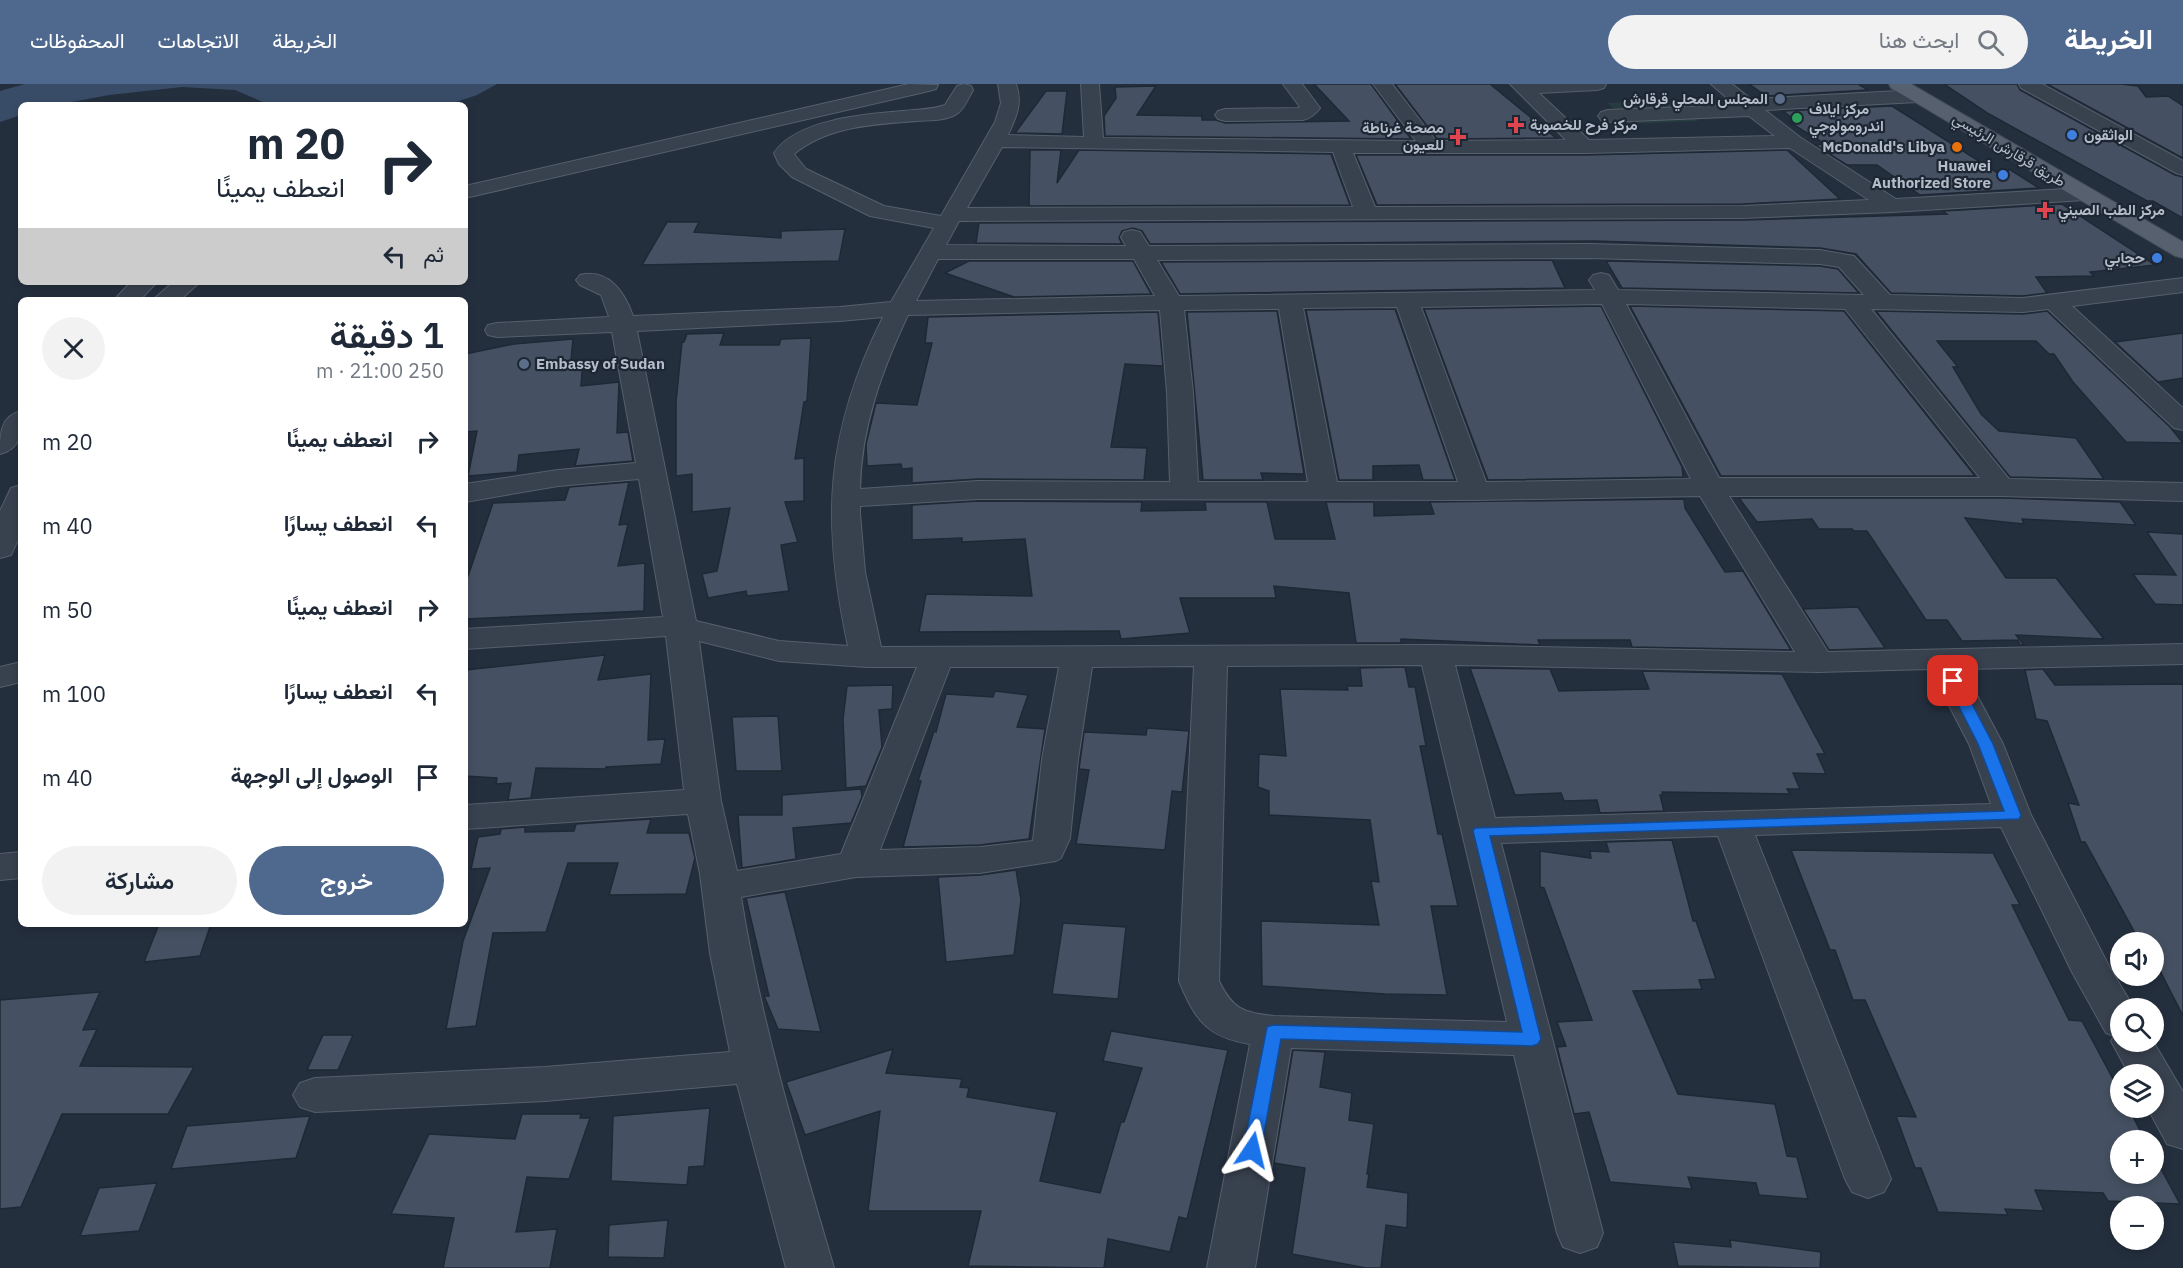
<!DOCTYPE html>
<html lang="ar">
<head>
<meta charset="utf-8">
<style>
	:root { --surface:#fff; --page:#f2f2f3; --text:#1f2937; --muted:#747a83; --accent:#4f688e }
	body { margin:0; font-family:"IBM Plex Sans",Vazirmatn,sans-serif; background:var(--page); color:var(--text); direction:rtl; height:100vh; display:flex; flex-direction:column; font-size:22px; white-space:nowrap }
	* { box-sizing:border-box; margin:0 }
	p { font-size:20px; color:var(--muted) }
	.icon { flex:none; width:33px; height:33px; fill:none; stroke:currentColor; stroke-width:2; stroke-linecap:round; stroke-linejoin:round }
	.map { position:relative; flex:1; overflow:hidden; direction:ltr }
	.sheet { position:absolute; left:18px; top:213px; width:450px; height:630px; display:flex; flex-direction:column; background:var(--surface); border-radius:9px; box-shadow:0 3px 9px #0003; direction:rtl }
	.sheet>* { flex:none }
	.top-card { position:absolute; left:18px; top:18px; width:450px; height:183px; border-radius:9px; box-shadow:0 3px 9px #0003; direction:rtl; background:#fff; color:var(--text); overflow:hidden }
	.tools { position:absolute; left:2110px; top:848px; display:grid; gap:12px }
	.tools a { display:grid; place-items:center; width:54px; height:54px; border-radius:50%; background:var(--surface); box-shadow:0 3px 9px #0003; font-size:30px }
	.pin { position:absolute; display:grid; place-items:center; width:51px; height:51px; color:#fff; margin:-26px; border-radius:12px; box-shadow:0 3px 9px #0006 }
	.me { position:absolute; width:66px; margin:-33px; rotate:10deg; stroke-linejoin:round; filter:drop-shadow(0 0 4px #0008) }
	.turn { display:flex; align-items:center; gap:21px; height:126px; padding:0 24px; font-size:27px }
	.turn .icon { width:78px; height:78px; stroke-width:2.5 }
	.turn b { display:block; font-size:42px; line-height:51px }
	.then { display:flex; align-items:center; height:57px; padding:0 24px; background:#0003; gap:12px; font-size:22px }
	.round { display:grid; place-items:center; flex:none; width:63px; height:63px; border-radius:32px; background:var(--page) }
	.overview { display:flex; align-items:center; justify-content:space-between; height:102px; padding:0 24px }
	h1 { font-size:36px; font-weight:600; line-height:45px }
	.cta { display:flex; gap:12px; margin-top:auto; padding:12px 24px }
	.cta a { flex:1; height:69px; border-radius:36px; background:var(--accent); color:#fff; font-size:24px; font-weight:600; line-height:69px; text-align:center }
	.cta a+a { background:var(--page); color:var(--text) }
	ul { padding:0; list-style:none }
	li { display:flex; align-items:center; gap:18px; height:84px; padding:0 24px }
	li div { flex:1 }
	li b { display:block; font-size:22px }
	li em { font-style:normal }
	header { display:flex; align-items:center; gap:36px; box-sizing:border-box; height:84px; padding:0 30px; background:var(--accent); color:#fff }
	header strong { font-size:28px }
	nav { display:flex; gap:33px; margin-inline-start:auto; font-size:21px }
	.search { width:420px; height:54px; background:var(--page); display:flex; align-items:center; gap:15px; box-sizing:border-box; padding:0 21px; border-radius:33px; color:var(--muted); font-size:22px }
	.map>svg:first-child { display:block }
</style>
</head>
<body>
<header>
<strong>الخريطة</strong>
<div class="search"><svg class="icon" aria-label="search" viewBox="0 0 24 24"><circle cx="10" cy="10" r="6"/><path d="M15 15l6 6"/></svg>ابحث هنا</div>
<nav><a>الخريطة</a><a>الاتجاهات</a><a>المحفوظات</a></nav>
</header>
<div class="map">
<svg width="2183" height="1184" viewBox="0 0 2183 1184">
	<rect width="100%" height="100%" fill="#242f3e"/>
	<path fill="#263c3f" d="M1676,16L1698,37L1628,40L1608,19Z"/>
	<path fill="#394c67" d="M25,0H497L477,11L447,21H270L235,6L182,3L109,11L56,21H21V31L0,38V7Z"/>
	<g fill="#455162" stroke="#1f2835" stroke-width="1.5">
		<path d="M1314,0H1371L1411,55L1105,52L1104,32L1116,14L1115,3L1156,2L1137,31L1202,32V36H1216L1225,39L1349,37Z"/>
		<path d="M1395,0H1490L1556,54L1437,55Z"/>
		<path d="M1749,0H1858L1868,6L1766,12Z"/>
		<path d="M1944,0H2017L2020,6L2175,91L2183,93V134L2153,117H2147L1989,30Z"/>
		<path d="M2047,0H2121L2138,2L2146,13L2168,12L2183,22V74Z"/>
		<path d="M1046,7H1067L1062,50L1015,49Z"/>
		<path d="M1892,22L2004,93L2009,85L2039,104L1920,111L1877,81H1847L1815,61L1825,60L1789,38L1796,37L1783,27Z"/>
		<path d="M1030,66H1061L1057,99L1079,66L1331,70L1350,121L1029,122Z"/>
		<path d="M1787,66L1840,115L1743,120L1377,121L1356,71H1585Z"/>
		<path d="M2062,120L2155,181L2090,188L2094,192L2036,193L2047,209L2023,212L1891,209L1856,170L1820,164L1594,157L1150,160L1142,147L1133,144L1122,147L1119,154L1122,160L976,159L979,139L1743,136L1947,130L1943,127Z"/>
		<path d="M667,138H699L694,148L781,154V147L845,145L839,177L642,181Z"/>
		<path d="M1552,176L1565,204L1180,210L1161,178Z"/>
		<path d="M969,177H1133L1151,210L1014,213L945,189Z"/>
		<path d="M1606,177L1820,182L1838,185L1859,209L1622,204Z"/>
		<path d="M1601,222L1682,383L1683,393L1488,396L1424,225Z"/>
		<path d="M1630,222L1844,227L1975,392H1721Z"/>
		<path d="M1395,225L1455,396H1423L1419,381L1373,382V396H1339L1306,226Z"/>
		<path d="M1277,227L1304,390L1261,389L1263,396H1203L1187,228Z"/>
		<path d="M1876,227L2023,230L2047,227L2170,343L2183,359L2126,358L2073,298L2054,270H2049L2036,257H1937L1958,283H1953L1981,330L1999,347L2076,354L2104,395L2010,393Z"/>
		<path d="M1158,228L1163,282L1125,280L1111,363L1147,364L1144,396L978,395L912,399V384L902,385L901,380L867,382L866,360L876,319L917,321L932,259H925L928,233Z"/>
		<path d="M724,249L720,261H779L781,255L811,254L807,317L804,318L795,375L804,374V417L785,418L798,458L781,461L789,507L747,512L746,507L708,514L702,490L717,487L730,424L692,428V390L676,392V318L682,258H684L687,250Z"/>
		<path d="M2183,249V294L2158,298L2115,258Z"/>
		<path d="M573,255L571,277L583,276L581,302L619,298L617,349L628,348L633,377L575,382L579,365L519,371L517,388L468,392L477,347L465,348V270L514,260Z"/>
		<path d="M629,398L619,441L628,440L618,482L645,479L644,527L465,535V492H468L493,419L565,416L569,403Z"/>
		<path d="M1739,414H2001L2120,418L2136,441L2022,435L2024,440L1965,434L2006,494H2056L2104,555L2016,551L2024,561H2020L2018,556L1962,557L1947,536H1926L1867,447H1854L1852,445H1819L1812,435L1757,438Z"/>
		<path d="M1684,415L1685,424L1725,488L1743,487L1791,566L1632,563L1630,556H1538L1540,561L1401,555V559H1356L1349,509L1274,502L1276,514H1180L1190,549L1121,555L1119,547L919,548L926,510L1032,512L1025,455L962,458V454L912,456V421L978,417L1142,418L1141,427L1206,426L1205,418H1267L1275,455H1335L1326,418H1374V432L1434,430L1430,418Z"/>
		<path d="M2147,448L2183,450V521L2155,520L2133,490L2176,491Z"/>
		<path d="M1858,523L1885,564L1829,566L1803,525Z"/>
		<path d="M605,571L598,596L651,590L648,656L665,655L661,680L606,683L605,685L536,684L531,714L508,716L511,699L496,700L497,694L465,692V586Z"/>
		<path d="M1405,583L1409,603H1415L1426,662H1420L1438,750H1442L1458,822H1431L1447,911L1385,910L1262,902L1261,837L1379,841L1371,797L1379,798L1370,736L1269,731V707L1258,703L1259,670L1286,672L1280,605L1348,606L1347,602H1362L1360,584Z"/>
		<path d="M1470,584L1550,585L1559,607L1649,605L1642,587L1782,590L1825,670H1817L1826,690L1793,689L1800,705H1787L1790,710L1662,708L1663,711H1660L1664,727L1600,729L1597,716L1564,717L1561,709L1515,711Z"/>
		<path d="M2043,585L2055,601L2183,600V932L2154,875V858H2140L2085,758H2081L2068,719L2079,721L2047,637L2036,635L2025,586Z"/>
		<path d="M893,601L892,625L879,626L882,663L866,702L846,704L843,635L847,602Z"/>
		<path d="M995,607L1028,611L1017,643L1045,645L1029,755L980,761L903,763L921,697H918L934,647L936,648L946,610L993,613Z"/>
		<path d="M778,632L782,687H736L732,633Z"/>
		<path d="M1147,644L1189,647L1182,708L1172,707L1165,766L1076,760L1089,686L1079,685L1084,648L1146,651Z"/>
		<path d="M861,705L862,713L851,739L793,744L796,775L742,784L738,731H782V711Z"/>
		<path d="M651,735L647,749H689L695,774L686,810L609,811L618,779H568L546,848L493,849L476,942L446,945L463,857L490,784L471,785L478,753L500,750L501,745L525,743V748L574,747L576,740Z"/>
		<path d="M1672,756L1693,837H1696L1716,895L1699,896L1702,905L1633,907L1678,1010L1775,1020L1787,1072L1797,1073L1808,1115L1759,1111L1756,1099L1688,1093L1692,1105L1610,1098L1589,1028L1574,1030L1557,963L1566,962L1557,938L1592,936L1544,804L1540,803V767L1591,774L1590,767L1609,768L1606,758Z"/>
		<path d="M1791,766L1993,769L2020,821H2012L2069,936L2082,937L2121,1010V1023H2128L2145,1056H2121V1089H2154V1072L2180,1120L2108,1117L2103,1109L2035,1106L2044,1127L2005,1125L2008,1131L1938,1128L1921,1084H1915L1896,1032L1916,1033L1865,916H1853L1835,866H1830Z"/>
		<path d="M1016,786L1021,816L1014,871L946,878L938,793L980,791Z"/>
		<path d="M785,808L821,948L778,945L764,912H769L746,814Z"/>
		<path d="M1063,839L1126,843L1118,915L1052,910Z"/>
		<path d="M159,840H211L200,872L144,878Z"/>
		<path d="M100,908L83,946L97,945L80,982L194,983L168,1030H62L21,1123L0,1125V916Z"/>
		<path d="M1111,947L1228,966L1187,1135L1179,1133L1170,1168L1108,1155L1104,1184L968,1182L981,1127H868L880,1027L805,1051L786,998L893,965L886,989L962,995L960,1003L969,1004L967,1013L1057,1028L1040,1097L1100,1109L1121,1038H1124L1142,984L1103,977Z"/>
		<path d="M323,951H353L338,986H307Z"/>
		<path d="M1293,966L1325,968L1320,1003L1352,1009L1349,1036L1374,1040L1367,1090H1369L1367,1103L1408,1109L1407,1144L1386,1141L1381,1184H1366L1292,1170L1305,1084L1274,1079Z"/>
		<path d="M710,1024L704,1082L689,1083L687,1101L611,1097L613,1032Z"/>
		<path d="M522,1030H581L580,1034H590L569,1095L527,1093L516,1148L557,1145L550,1184H443L454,1134L391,1130L429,1050L515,1055Z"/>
		<path d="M310,1032L296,1074L171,1085L187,1042Z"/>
		<path d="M157,1099L139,1147L80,1152L99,1104Z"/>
		<path d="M668,1136L664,1174L608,1173L609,1141Z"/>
		<path d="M1730,1156L1821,1168L1820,1184L1678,1182L1673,1158L1731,1163Z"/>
	</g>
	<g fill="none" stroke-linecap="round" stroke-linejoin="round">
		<g stroke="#565f6c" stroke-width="2">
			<g id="minor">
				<path d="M909,0L938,1L936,5L929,7L465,114V102Z"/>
				<path d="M964,0L971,2L973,6C969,13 964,25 958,29C948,37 930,36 917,37C875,40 828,42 794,70L806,85L884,122L941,132L995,38L1001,19L998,0H1016C1023,20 1016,33 1008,51L1084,53L1081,0H1099L1103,54L1416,57L1373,0H1392L1436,57L1566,56L1510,0H1606L1604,4L1597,6L1539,9L1589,56L1775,52L1749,32L1608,38L1601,36L1598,32L1601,28L1608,26L1735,21L1711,0H1732L1751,15L1918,6L1925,8L1927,12L1925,16L1918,18L1765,26L1801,54L1896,115L2084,104L2091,106L2095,110L2091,114L2084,116L1892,128L1743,134L959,137L946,161L1126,162L1121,153L1124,148L1132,146L1140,148L1149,162L1588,160L1820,166L1854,172L1890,211L2023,214L2183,194V208L2072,222L2183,324V346L2174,344L2048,225L2023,228L1871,225L2009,395L2183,399V417L2001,412H1729L1828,568L2183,560V580L1963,585L2003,660L2031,731L2110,884L2134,924H2121V957H2153L2183,1008V1065L2167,1060L2147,1023H2154V990H2129L2111,957L2114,952L2106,949L2072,888L2001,743L1755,751L1891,1095L1884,1108L1868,1114L1852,1108L1845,1095L1718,752L1501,759L1603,1149L1597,1163L1580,1169L1563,1163L1557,1149L1514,971L1291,964L1255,1184H1207L1250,960C1206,953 1195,935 1179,897L1194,582L1092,583L1078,675L1070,754L1061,774L1056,777L980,789L856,793L741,813C761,939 798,1061 834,1184H786L737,1000L545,1017L315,1028L300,1023L293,1011L300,999L315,994L545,983L730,968L710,869L700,790L688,730L465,745V721L684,706L666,552L465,565V545L663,533L639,395L558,402L465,418V400L558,386L636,379L612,248L497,253L488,251L485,246L488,241L497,239L609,233L601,211L580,201L576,196L580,191C609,184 625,209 633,232L840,223L891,218L934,144L870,132L792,93L779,80L774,69C797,35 866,30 904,27C917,25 932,26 945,21L957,2ZM1002,63L1333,68L1353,123L967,124ZM1790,64L1869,116L1743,122L1375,123L1353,69H1585ZM1588,174L1820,180L1839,183L1864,211L1618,206L1609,191L1601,189L1593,191L1589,196L1595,206L1179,212L1157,176ZM938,175H1134L1155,212L916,217ZM1602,220L1691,395L1486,398L1421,223ZM1626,220L1845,225L1980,394H1719ZM1397,223L1458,398H1337L1303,224ZM1279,225L1308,398H1198L1193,308L1184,226ZM1160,226L1167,308L1170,398L978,397L860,405C861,343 882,286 908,231ZM883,233C825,349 821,437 848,562L779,557L696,537L637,247L840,237ZM1700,412L1795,568L1436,561L881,563L865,488L860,430V422L978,415L1475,416ZM699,557L779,577L867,583H917L841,770L737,787L721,717ZM1422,581L1507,938L1273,932C1243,928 1233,926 1219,897L1227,582ZM1455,581L1818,588L1930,585L1969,660L1991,720L1495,734ZM950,583H1059L1042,675L1033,757L980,763L880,766Z"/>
				<path d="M1283,0H1302L1320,24C1315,30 1311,34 1303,36L1225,37L1218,35L1215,31L1218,27L1225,25L1298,24L1300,23Z"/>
				<path d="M2019,0H2042L2183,77V91L2176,89L2021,4Z"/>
				<path d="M131,198H157L140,216H114Z"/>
				<path d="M173,198H200L180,216H153Z"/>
				<path d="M21,327C21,347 23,364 0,370C0,351 0,332 21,327Z"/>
				<path d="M21,401V449L11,471L0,474V427L11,404Z"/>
				<path d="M21,578V598L0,603V583Z"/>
				<path d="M21,768V794L0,796V770Z"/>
			</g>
		</g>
		<g stroke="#414a57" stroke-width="2">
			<path id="major" d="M1889,0H1911L2183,158V174L2175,172L1891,4Z"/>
		</g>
		<use href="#minor" fill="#38414e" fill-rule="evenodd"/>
		<use href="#major" fill="#56606e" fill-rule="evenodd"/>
	</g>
	<path fill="#1a73e8" stroke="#114b97" stroke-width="1.5" d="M1953,593L1960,597L1993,660L2021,731L2019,735L1490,752L1541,955L1538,960L1532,962L1281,955L1261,1066L1259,1071L1252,1073L1246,1071L1243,1066L1267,943L1273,941L1522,948L1473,747L1475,744L2004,727L1978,660L1946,597Z"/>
	<g fill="#5c6f8a" stroke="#1d2633" stroke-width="2">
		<circle cx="1780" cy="15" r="6"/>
		<circle cx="524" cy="280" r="6"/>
	</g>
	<circle fill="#2e9e5b" stroke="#1d2633" stroke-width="2" cx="1797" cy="34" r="6"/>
	<g fill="#e0444e" stroke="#1d2633" stroke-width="2">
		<path d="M1513 32h6v6h6v6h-6v6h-6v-6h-6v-6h6z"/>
		<path d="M1455 44h6v6h6v6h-6v6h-6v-6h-6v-6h6z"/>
		<path d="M2042 117h6v6h6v6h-6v6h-6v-6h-6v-6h6z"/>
	</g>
	<g fill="#3f7fe0" stroke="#1d2633" stroke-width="2">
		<circle cx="2072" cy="51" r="6"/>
		<circle cx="2003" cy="91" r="6"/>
		<circle cx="2157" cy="174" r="6"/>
	</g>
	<circle fill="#e8710a" stroke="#1d2633" stroke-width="2" cx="1957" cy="63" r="6"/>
	<g text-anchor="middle" stroke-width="4.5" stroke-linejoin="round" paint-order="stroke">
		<g font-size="15" font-weight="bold" fill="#b4bcc9" stroke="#1d2633" text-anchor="end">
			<text x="1768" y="20">المجلس المحلي قرقارش</text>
			<text x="1809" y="30" text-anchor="start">مركز ايلاف<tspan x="1809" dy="17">اندرومولوجي</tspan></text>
			<text x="1530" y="46" text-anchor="start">مركز فرح للخصوبة</text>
			<text x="1444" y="49">مصحة غرناطة<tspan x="1444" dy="17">للعيون</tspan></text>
			<text x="2084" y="56" text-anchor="start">الواثقون</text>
			<text x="1945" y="68">McDonald's Libya</text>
			<text x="1991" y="87">Huawei<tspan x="1991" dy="17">Authorized Store</tspan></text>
			<text x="2058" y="131" text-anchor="start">مركز الطب الصيني</text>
			<text x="2145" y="179">حجابي</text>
			<text x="536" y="285" text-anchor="start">Embassy of Sudan</text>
		</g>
		<g font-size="15" fill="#b4bcc9" stroke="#1d2633">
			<text transform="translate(2009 66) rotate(31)" y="5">طريق قرقارش الرئيسي</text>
		</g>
	</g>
</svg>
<div class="tools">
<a><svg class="icon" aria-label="sound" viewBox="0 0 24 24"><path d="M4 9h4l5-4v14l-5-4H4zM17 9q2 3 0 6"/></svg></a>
<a><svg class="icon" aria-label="search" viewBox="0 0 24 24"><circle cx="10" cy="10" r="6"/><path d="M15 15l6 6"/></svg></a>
<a><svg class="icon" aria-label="layers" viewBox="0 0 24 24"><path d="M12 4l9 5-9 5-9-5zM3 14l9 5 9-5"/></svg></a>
<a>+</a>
<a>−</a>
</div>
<div class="pin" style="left:1953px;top:597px;background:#d93025"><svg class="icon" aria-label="arrive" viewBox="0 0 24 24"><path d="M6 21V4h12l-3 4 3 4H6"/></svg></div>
<svg class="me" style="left:1252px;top:1066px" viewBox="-20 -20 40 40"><path d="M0-17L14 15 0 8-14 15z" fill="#1a73e8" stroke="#fff" stroke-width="4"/></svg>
<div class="top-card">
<div class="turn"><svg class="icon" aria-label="right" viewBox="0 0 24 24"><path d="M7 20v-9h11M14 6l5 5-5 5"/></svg><div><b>20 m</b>انعطف يمينًا</div></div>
<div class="then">ثم<svg class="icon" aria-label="left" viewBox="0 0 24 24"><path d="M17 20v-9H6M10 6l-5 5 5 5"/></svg></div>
</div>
<section class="sheet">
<div class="overview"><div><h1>1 دقيقة</h1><p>250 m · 21:00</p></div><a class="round"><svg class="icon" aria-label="close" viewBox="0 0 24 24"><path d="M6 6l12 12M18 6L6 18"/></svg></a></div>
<ul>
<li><svg class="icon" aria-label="right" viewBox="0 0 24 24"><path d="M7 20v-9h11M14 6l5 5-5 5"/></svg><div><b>انعطف يمينًا</b></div><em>20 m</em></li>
<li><svg class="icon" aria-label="left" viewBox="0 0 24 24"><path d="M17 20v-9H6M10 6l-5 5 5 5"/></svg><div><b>انعطف يسارًا</b></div><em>40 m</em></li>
<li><svg class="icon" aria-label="right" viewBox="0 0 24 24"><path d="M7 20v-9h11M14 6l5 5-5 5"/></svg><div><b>انعطف يمينًا</b></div><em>50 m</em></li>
<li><svg class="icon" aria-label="left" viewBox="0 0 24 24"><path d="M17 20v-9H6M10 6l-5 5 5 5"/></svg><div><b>انعطف يسارًا</b></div><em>100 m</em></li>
<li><svg class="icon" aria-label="arrive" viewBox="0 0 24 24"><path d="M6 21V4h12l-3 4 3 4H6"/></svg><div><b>الوصول إلى الوجهة</b></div><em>40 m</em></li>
</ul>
<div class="cta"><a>خروج</a><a>مشاركة</a></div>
</section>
</div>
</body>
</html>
